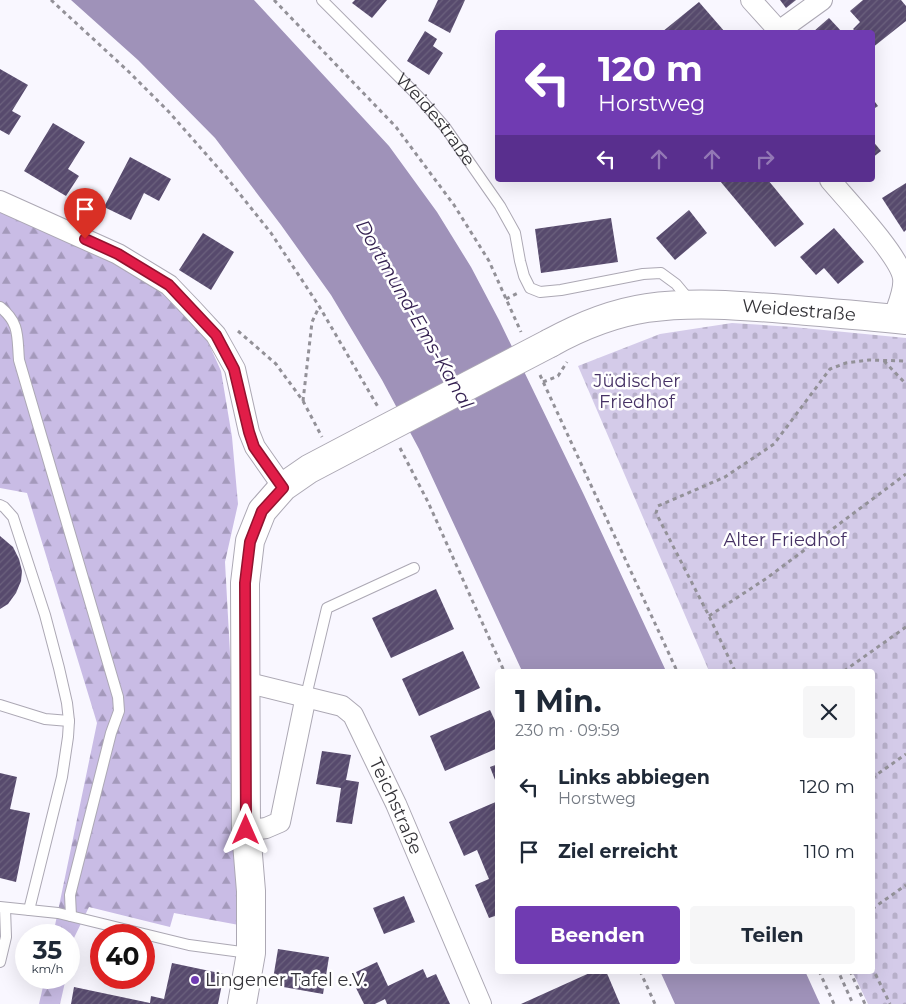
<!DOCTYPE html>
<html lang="de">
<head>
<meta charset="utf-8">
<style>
	:root { --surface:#fff; --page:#f6f6f7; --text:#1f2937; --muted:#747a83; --accent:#703bb2 }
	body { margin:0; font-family:Montserrat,sans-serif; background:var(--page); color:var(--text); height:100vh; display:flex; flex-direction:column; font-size:19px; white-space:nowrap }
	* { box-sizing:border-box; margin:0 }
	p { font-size:16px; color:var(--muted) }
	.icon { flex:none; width:28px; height:28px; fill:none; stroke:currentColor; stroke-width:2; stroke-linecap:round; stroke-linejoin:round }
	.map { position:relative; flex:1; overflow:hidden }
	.sheet { position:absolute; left:495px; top:669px; width:380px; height:305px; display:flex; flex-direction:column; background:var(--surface); border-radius:5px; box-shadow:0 5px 20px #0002 }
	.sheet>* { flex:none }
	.top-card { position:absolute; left:495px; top:30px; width:380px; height:152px; border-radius:5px; box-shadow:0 5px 20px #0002; background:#703bb2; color:#fff; overflow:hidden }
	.speed { position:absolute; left:15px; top:924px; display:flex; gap:10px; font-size:25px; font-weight:700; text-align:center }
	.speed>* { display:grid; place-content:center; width:65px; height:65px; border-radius:50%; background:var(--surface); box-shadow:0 5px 20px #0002; line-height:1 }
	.speed small { font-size:12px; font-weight:400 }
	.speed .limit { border:8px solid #d22; background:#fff; color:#111 }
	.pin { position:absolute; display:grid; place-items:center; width:42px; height:42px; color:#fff; margin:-51px -21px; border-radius:50% 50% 50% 0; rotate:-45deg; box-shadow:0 0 5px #0007 }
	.pin .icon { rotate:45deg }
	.me { position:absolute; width:55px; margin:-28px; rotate:0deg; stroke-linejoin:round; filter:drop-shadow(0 0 4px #0008) }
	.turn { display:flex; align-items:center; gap:18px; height:105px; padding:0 20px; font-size:22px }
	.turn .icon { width:65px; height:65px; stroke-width:2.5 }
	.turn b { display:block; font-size:35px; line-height:42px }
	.lanes { display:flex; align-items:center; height:48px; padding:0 20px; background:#0003; justify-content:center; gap:25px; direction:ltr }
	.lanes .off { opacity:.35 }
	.round { display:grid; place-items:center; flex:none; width:52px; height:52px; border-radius:5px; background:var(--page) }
	.overview { display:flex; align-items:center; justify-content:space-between; height:85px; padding:0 20px }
	h1 { font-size:30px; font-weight:700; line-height:38px }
	.button { display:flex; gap:10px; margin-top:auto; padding:10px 20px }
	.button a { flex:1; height:58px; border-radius:5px; background:var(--accent); color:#fff; font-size:20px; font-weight:700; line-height:58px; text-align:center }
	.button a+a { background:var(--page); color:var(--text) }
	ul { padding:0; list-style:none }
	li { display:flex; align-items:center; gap:15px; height:65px; padding:0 20px }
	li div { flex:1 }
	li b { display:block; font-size:19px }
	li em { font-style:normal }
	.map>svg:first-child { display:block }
</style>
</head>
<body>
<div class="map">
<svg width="906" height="1004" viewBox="0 0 906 1004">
	<defs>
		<pattern id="forest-firs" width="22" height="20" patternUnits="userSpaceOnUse" patternTransform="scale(1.25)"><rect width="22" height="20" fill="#c9bce5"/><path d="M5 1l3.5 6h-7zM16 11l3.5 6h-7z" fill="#a499bb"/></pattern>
		<pattern id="cemetery-stones" width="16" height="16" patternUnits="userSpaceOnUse" patternTransform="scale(1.25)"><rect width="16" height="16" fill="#d4cbe9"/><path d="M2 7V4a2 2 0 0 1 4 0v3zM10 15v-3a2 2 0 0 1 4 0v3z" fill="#b7afc9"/></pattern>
		<pattern id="building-hatch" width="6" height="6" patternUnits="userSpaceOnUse" patternTransform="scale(1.25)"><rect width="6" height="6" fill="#574a6d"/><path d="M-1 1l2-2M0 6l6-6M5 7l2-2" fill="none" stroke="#6c627e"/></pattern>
	</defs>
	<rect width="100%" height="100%" fill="#f9f7ff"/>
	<g fill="url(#forest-firs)">
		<path d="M0,201L117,254L196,315L221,371L232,437L238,504L225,562L232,690L239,925L174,913L170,927L89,907L73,940L69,962V935H53L97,723L27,493L0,488Z"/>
		<path d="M45,978H66L60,1004H39Z"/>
	</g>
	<path fill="url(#cemetery-stones)" d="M732,323L793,327L906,338V1004H868L854,975L849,971H872V671H709L578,366L660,334Z"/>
	<g fill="#9f92b9">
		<path d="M71,0H254L389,146L437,212L471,267L499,320L584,495L666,671H522L419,449L382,380L331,295L281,225L215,138L138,60Z"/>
		<path d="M660,971H805L820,1004H675Z"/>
	</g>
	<g fill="url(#building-hatch)">
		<path d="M355,0H387L372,18L352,3Z"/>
		<path d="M438,0H465L450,33L428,21Z"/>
		<path d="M780,0H796L786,8Z"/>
		<path d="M863,0H901L906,6V21L872,48V32H856L853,29L860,22L850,11Z"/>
		<path d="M699,2L725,32H662Z"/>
		<path d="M829,18L842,32H813Z"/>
		<path d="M425,31L437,39L433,46L443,53L429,75L407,61Z"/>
		<path d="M0,69L28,85L12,111L21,116L9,135L0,130Z"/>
		<path d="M872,98L878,106L872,110Z"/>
		<path d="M53,123L85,142L68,169L79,176L66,196L24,171Z"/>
		<path d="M872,140L881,151L872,158Z"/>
		<path d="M130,157L171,179L159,201L144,193L131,220L104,207Z"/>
		<path d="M721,180H768L804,224L775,247L720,181Z"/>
		<path d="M906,183V230L904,232L882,198Z"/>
		<path d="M689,210L707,233L675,260L656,238Z"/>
		<path d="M611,218L618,262L541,273L535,229Z"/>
		<path d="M834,228L864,262L838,284L824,268L816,275L800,257Z"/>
		<path d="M203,233L234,252L211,290L179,270Z"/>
		<path d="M0,536L13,547L19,559L22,571L21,581L16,593L8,604L0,609Z"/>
		<path d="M436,589L454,629L391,658L372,618Z"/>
		<path d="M463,651L480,688L419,716L402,679Z"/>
		<path d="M490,710L498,727V748L445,771L430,736Z"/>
		<path d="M322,751L351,755L346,780L359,782L352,824L336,822L341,788L316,784Z"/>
		<path d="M498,764V785H497L490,767Z"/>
		<path d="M0,773L17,777L10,809L30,813L16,882L0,878Z"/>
		<path d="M498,801V915L489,918L475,885L489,879L477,850L464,856L449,822Z"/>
		<path d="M404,896L415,922L384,934L373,908Z"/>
		<path d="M278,949L329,957L323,994L272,985Z"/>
		<path d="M377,962L388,986L423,969L427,978L436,974L450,1004H387L385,999L375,1004H364L356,988L362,985L356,972Z"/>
		<path d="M172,963L224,974L218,1004H71L74,987L150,1003L151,996L164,999Z"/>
		<path d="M594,971H606L620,1004H521Z"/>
	</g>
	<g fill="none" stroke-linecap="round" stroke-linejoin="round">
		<g stroke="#aca8b4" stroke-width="12">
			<g id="lane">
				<path id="s1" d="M322,0L418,96L445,127L500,206L515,233L520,261L524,276L530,288L540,292L561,290L643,274L661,273L676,284L691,302"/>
				<path d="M0,307C20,323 17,336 19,360L118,697L119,711L111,733L70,895L71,916"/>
				<path d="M0,505L4,507L13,517L45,615L59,668L67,703L69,721L68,737L62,777L29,910"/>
				<path d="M306,696L327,608L414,568"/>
				<path d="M0,705L45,719L69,721"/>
				<path d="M0,907L58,913L189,945L249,953"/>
				<path d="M0,962L6,937L5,908"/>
			</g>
		</g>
		<g stroke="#aca8b4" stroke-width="22">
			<g id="street">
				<path d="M751,0L779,31L822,0"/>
				<path d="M830,180C846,199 900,256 903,278C905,291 897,306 893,319"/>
				<path d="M0,201L118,254L169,285L192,309L216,335L235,369L249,432L255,447L283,487"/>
				<path id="s2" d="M245,682L342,706L353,715L396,804L481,1004"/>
				<path d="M246,831L266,828L280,822L306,696"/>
			</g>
		</g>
		<g stroke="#aca8b4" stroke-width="30">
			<g id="secondary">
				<path id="s3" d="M550,343C579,327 613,313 647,308C696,301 746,306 796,310C832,313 869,316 906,320"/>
				<path d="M242,1004L251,953V891L246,831L245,583L250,541L262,511L283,487L309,469L366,439"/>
			</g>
		</g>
		<g stroke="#939198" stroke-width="3" stroke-dasharray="4 4" stroke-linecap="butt">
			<path d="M51,0L128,71L169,112L227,178L271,233L319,306L378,407"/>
			<path d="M274,0L396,127L454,205L489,261L521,332"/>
			<path d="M506,299L518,293"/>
			<path d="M238,331L276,364L303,401L322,437"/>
			<path d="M884,361L906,384"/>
			<path d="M540,375L677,671"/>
			<path d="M543,382L558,376L567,362"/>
			<path d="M303,401L312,322L319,307"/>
			<path d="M400,448L428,502L504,671"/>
			<path d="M709,616L767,578L906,474"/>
			<path d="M735,671L709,616L656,513L658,506L725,477L774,444L830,369L846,363L869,360L906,361"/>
			<path d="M844,671L906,627"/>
			<path d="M872,778L906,754"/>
			<path d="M872,909L906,885"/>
			<path d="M872,967L890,1004"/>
			<path d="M640,971L655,1004"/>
			<path d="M819,971L834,1004"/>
			<path d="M844,971L839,973L853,1004"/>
			<path d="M850,971L865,1004"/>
		</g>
		<use href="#lane" stroke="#fff" stroke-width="10"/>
		<use href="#street" stroke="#fff" stroke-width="20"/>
		<use href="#secondary" stroke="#fff" stroke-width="28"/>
		<g stroke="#aca8b4" stroke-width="30" stroke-linecap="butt">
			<path id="secondary-bridge" d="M366,439L550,343"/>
		</g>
		<use href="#secondary-bridge" stroke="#fff" stroke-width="28"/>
	</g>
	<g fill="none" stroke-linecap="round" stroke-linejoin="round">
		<g stroke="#92132f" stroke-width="12">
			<path id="route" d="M85,239L118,254L169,285L216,335L234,369L249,432L254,447L283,488L262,511L250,542L245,583L246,830"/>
		</g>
		<use href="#route" stroke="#e11d48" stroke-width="9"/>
	</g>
	<circle fill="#703bb2" stroke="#fff" stroke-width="2" cx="195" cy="980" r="5"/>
	<g text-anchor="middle" stroke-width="5" stroke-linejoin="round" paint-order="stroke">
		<g font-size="18" fill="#343338" stroke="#fff">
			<text dy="6" stroke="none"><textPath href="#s1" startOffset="165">Weidestraße</textPath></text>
			<text dy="6" stroke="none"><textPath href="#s3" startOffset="256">Weidestraße</textPath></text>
			<text dy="6" stroke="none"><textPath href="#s2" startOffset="215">Teichstraße</textPath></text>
		</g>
		<g font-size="18" fill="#463265" stroke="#fff">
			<text x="637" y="387">Jüdischer<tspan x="637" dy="21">Friedhof</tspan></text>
			<text x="785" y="546">Alter Friedhof</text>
		</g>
		<g font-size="18" fill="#343338" stroke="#fff" text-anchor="start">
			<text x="205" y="986">Lingener Tafel e.V.</text>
		</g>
		<g font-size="19" font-style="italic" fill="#321e4f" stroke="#fff">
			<text transform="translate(415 314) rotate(60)" y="7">Dortmund-Ems-Kanal</text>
		</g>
	</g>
</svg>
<div class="speed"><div>35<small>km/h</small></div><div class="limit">40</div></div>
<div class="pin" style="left:85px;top:239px;background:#d93025"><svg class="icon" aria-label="arrive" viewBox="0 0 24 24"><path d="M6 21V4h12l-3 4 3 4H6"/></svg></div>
<svg class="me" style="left:246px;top:830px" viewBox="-20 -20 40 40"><path d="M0-17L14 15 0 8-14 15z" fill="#e11d48" stroke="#fff" stroke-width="4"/></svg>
<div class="top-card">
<div class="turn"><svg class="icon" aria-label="left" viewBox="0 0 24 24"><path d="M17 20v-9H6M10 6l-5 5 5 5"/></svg><div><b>120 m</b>Horstweg</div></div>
<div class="lanes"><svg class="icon" aria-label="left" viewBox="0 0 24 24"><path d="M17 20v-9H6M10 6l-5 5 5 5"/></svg><svg class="icon off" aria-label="ahead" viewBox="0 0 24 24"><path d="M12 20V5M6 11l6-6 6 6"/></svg><svg class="icon off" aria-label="ahead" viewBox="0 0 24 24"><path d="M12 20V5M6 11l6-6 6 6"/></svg><svg class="icon off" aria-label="right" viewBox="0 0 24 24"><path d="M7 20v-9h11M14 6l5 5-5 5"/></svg></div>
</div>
<section class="sheet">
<div class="overview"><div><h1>1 Min.</h1><p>230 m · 09:59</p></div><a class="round"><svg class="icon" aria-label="close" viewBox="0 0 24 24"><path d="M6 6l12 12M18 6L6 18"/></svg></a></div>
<ul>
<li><svg class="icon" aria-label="left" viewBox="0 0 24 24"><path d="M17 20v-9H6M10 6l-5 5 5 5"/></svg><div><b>Links abbiegen</b><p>Horstweg</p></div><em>120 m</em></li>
<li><svg class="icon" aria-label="arrive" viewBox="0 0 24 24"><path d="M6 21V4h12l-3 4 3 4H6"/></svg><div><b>Ziel erreicht</b></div><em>110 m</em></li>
</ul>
<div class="button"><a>Beenden</a><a>Teilen</a></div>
</section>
</div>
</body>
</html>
